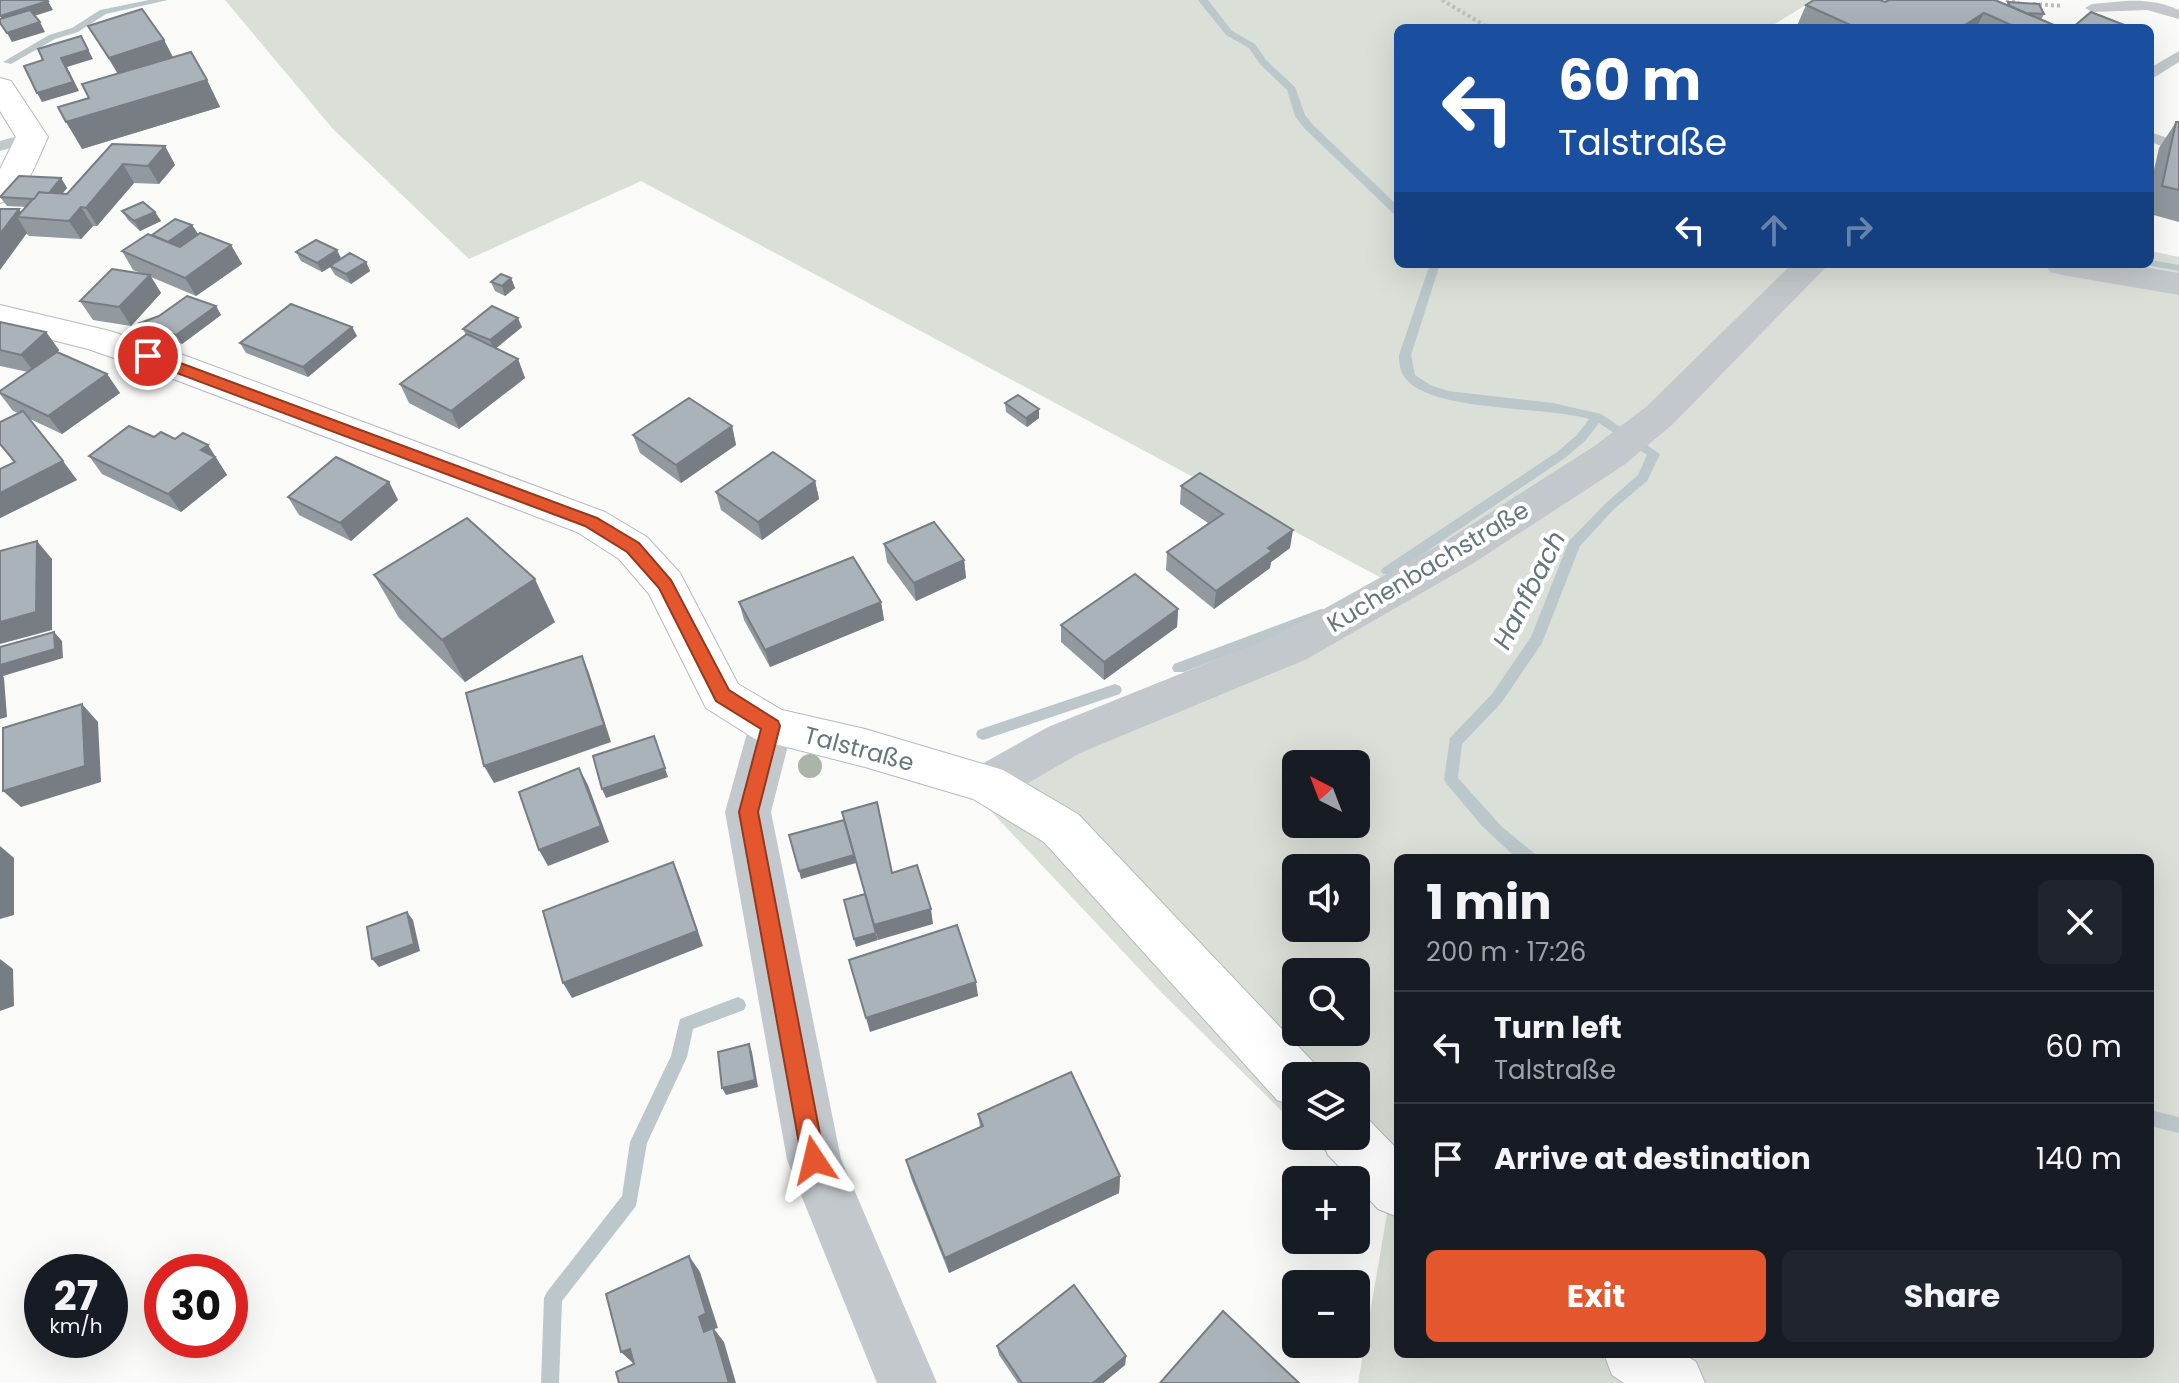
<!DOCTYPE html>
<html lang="en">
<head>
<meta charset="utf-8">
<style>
	:root { --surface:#171b24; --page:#20242c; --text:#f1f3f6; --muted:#9ea1a6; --line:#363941; --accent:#e4572e }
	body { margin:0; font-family:Poppins,sans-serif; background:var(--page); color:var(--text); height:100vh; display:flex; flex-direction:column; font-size:30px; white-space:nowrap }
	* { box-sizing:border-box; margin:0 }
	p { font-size:26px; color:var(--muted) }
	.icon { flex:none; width:44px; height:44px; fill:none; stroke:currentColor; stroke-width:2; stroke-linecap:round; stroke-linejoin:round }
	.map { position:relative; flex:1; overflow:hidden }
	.details { position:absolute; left:1394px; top:854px; width:760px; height:504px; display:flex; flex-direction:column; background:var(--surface); border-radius:12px; box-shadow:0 8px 32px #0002 }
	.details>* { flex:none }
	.banner { position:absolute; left:1394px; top:24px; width:760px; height:244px; border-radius:12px; box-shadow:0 8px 32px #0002; background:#1a4fa0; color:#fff; overflow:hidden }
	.needle { width:52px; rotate:318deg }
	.tools { position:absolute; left:1282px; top:750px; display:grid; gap:16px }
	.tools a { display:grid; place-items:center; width:88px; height:88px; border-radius:12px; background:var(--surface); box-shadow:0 8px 32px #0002; font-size:40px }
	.speed { position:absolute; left:24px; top:1254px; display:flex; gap:16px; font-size:40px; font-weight:700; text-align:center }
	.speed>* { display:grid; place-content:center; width:104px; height:104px; border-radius:50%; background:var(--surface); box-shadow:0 8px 32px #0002; line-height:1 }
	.speed small { font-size:20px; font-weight:400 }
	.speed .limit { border:12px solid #d22; background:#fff; color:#111 }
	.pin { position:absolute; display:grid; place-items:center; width:68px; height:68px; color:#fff; margin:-34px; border:4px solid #fff; border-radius:50%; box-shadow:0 2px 8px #0007 }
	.me { position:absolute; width:88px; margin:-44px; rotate:350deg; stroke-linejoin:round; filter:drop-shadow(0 0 6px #0008) }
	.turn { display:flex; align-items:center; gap:28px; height:168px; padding:0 32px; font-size:36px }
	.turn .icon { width:104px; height:104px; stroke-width:2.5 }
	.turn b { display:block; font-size:56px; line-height:68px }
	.lanes { display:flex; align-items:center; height:76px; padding:0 32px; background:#0003; justify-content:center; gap:40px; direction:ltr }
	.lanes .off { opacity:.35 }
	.round { display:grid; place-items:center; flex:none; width:84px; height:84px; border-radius:12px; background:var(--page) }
	.head { display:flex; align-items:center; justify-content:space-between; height:136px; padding:0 32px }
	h1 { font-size:48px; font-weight:700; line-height:60px }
	.action { display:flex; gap:16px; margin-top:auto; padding:16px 32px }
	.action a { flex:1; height:92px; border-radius:12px; background:var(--accent); color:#fff; font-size:32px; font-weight:700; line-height:92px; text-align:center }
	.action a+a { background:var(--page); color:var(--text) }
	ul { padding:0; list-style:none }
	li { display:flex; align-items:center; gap:24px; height:112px; padding:0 32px; border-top:2px solid var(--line) }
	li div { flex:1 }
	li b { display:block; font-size:30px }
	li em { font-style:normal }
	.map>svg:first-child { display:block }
</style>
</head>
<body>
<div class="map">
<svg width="2179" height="1383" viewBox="0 0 2179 1383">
	<rect width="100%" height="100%" fill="#fafaf8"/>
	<path fill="#dadfd7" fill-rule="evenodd" d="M225,0H1814L1768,28H1398V264H2150V251L2179,257V1383H1358L1387,1214L1356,1180L1308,1136H1356V1076H1296V1125L1161,992L988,808L1082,751L1387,581L641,181L469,259L333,129ZM1296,764H1356V824H1296ZM1398,858H2150V1354H1398ZM1296,868H1356V928H1296ZM1296,972H1356V1032H1296Z"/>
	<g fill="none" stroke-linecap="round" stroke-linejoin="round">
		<g fill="#bbc7cb" fill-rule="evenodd">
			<path d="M149,0H168L106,14L78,32L55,39L11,64L3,62L49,35L72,28L100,10Z"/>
			<path d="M1198,0H1208L1232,31L1255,44L1266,60L1295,87L1305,115L1313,125L1398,206V215L1394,214L1305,129L1295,116L1287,90L1260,64L1249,48L1226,35Z"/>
			<path d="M2150,260L2179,265V271L2146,265L2150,264Z"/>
			<path d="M1430,264H1440L1411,355L1415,375L1430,385L1448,391L1553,403L1601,414L1660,454L1647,481L1614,509L1580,546L1542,643L1502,702L1462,744L1458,778L1502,827L1534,853L1537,858H1517L1512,854L1482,826L1446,783L1444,779L1450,738L1492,694L1531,637L1569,541L1606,503L1638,475L1647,455L1599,423L1585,441L1565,458L1393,574H1383L1381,571L1383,568L1557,452L1577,435L1589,419C1545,406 1433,412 1406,379C1400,372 1399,363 1399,355Z"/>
			<path d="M1321,609L1326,610L1328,614L1326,618L1184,672H1174L1172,668L1174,664Z"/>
			<path d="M1115,684L1120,686L1122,690L1120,694L983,740L978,738L976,734L978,730Z"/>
			<path d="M738,997L744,1000L746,1005L744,1010L693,1029L687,1057L647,1143L636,1206L562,1301L559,1383H541L544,1298L547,1292L622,1196L630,1142L671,1056L680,1019Z"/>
			<path d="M2150,1110L2179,1117V1133L2150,1126Z"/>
		</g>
		<g stroke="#b3babf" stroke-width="2">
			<g id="secondary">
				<path d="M0,78L11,81L48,137C37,160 27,196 0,203V169L16,137L0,111Z"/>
				<path d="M0,305L110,331L186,356L605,512L647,537L680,573L738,684L782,710L865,729L1003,770L1078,814L1315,1064L1320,1076H1296V1107L1277,1100L1044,842L973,799L865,767L755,739L706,708L649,594L619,559L577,532L160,374L88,349L0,327Z"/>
				<path d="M1356,1113L1366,1117L1398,1150V1217L1378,1209L1356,1185V1180H1352L1328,1155L1320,1136H1356Z"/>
				<path d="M1604,1354H1684L1696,1362L1705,1383H1624L1612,1375Z"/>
			</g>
		</g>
		<g stroke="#bbbfc2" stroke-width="4" stroke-dasharray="3 3" stroke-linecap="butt">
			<path d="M1442,0L1489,28"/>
			<path d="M2006,0L2019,3"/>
			<path d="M2033,4L2063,6"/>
		</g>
		<g fill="#c3c8cc" fill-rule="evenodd">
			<path d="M2125,1C2144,0 2162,2 2179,10V19L2147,10L2092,12L2085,8L2092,4Z"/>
			<path d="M2179,51V62L2150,80V68Z"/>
			<path d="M32,132L38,134V140L0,151V141Z"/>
			<path d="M2150,132L2179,142V152L2150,142Z"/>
		</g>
		<g fill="#c3c8cc" fill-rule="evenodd">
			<path d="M1792,264H1829L1673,424L1624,465L1472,564L1307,659L1080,753L1003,798L987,803L971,798L964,784L971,770L1048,727L1277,635L1444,542L1596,445L1647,406Z"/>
			<path d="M2045,264H2126L2179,273V295L2062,275L2050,272Z"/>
			<path d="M771,708L787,713L793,726L771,812L841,1159L937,1383H877L787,1160L725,812L749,726L755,713Z"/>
		</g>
		<use href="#secondary" fill="#fff" fill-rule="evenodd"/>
	</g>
	<circle fill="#aab4a7" cx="810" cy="766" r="12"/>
	<g fill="#929a9f">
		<path d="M1885,2L2006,5L2008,2L2044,14L2041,20L2061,28H1796L1806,5Z"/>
		<path d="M88,26L164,40L173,58L207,80L220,107L82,149L89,98L118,74Z"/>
		<path d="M2176,122H2179V222L2150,214V187L2159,148Z"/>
		<path d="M112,144L165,146L175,165L159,184L134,183L97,226H93L81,239L29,236L0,209L21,212L26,207L7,206L0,197L61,178L67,188L62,194H67Z"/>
		<path d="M122,211L155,212L161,221L140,231L128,220Z"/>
		<path d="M192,225L198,234L180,247L231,245L242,264L196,296L151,277L161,293L131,326L93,320L80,301L143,274L133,270L122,251L152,235Z"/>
		<path d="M296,252L366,262L370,271L351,284L335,275L330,267L322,272L301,261Z"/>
		<path d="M511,278L515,288L505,296L495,291L491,282Z"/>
		<path d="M216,306L221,315L182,344L146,332L140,323Z"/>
		<path d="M0,322L46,332L59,350L58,352L107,374L120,393L62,434L28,418L77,480L0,518V469L15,462L18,413L13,411L0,394V391L28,372L0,366Z"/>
		<path d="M352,327L357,336L308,377L246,353L240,343Z"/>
		<path d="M522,327L496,348L518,359L525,378L459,429L409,403L400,384L466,335L463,329Z"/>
		<path d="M1005,403L1039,409V418L1027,427L1006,412Z"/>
		<path d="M732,426L736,445L681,483L640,453L633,435Z"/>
		<path d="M154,437L175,439L208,445L227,475L181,512L102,474L89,456Z"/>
		<path d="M815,481L819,499L762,540L721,510L716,492Z"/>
		<path d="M389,482L398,500L351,541L299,515L288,497Z"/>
		<path d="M1181,486L1290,548L1271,562L1270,568L1214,609L1166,570L1167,552L1208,523L1180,504Z"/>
		<path d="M884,544L964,560L966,578L916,601L887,562Z"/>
		<path d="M374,575L555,622L465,682L399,618Z"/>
		<path d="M739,602H881L884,620L770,667L744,620Z"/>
		<path d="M1178,609L1177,627L1104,680L1061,642V625Z"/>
		<path d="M978,1114L1120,1176L1119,1193L949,1273L911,1178L906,1160L980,1127Z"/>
		<path d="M997,1346L1126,1356L1125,1365L1103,1383H1018L999,1355Z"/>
	</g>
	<g fill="#777d82">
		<path d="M48,1L53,10L6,25L0,16Z"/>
		<path d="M1984,13L1976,28H1960Z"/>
		<path d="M40,22L45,32L12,42L7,33Z"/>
		<path d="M81,36L93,59L67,67L79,91L42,102L37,93L61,58Z"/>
		<path d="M164,40L174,59L119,76L109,58Z"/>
		<path d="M207,80L220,107L82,149L66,122Z"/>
		<path d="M165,146L175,165L159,184L148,166Z"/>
		<path d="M123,164L134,183L97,226L86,208Z"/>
		<path d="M61,178L67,188L50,209L43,199Z"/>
		<path d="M81,207L93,226L81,239L69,221Z"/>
		<path d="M19,209L25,218L17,217L27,233L0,270V234Z"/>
		<path d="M155,212L161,221L140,231L134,221Z"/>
		<path d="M192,225L198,234L172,253L166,243Z"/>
		<path d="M231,245L242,264L196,296L185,278Z"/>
		<path d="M337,250L342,260L322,272L317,263Z"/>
		<path d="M366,262L370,271L351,284L346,274Z"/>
		<path d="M150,275L161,293L131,326L119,307Z"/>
		<path d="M511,278L515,288L505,296L502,286Z"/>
		<path d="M216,306L221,315L182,344L176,335Z"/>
		<path d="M518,318L522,327L494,350L490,340Z"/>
		<path d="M352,327L357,336L308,377L303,367Z"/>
		<path d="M46,332L59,350L35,373L21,355Z"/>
		<path d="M518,359L525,378L459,429L451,411Z"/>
		<path d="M107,374L120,393L62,434L48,416Z"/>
		<path d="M1039,409V418L1027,427L1026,418Z"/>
		<path d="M732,426L736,445L681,483L676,465Z"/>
		<path d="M208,445L227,475L181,512L168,494L201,450Z"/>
		<path d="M63,461L77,480L0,518V493Z"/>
		<path d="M815,481L819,499L762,540L758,522Z"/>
		<path d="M389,482L398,500L351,541L340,523Z"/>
		<path d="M1293,530L1290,548L1271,562L1270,568L1214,609L1216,591L1268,548Z"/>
		<path d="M37,541L52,559V630L0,644V622Z"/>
		<path d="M964,560L966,578L916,601L914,583Z"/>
		<path d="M535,579L555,622L465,682L442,640Z"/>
		<path d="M881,602L884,620L770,667L765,650Z"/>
		<path d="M1178,609L1177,627L1104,680V662Z"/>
		<path d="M54,632L62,641L63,658L3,676L4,678L7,717L0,719V665Z"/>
		<path d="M582,656L589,673L611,742L494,783L484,766Z"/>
		<path d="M82,704L98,722L101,782L21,807L3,791Z"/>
		<path d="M654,736L668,777L606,798L602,789Z"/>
		<path d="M579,768L588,785L609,842L548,866L539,850Z"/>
		<path d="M0,846L14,858V915L0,919Z"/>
		<path d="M854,855L856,863L801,879L799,871Z"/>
		<path d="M673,862L680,878L703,946L572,998L563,983Z"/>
		<path d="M931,909L933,924L878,940L874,925Z"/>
		<path d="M407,912L413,920L420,951L379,967L372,959Z"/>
		<path d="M876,933L878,940L856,947L854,939Z"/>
		<path d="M0,959L13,969L14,1006L0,1011Z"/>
		<path d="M976,982L978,996L870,1032L866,1018Z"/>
		<path d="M749,1044L752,1052L758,1087L726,1095L722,1088Z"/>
		<path d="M1120,1176L1119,1193L949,1273L945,1258Z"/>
		<path d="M689,1256L700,1272L718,1328L714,1329L724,1342L736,1383H729L704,1332L699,1317Z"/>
		<path d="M630,1349L635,1365L621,1352Z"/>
		<path d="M1126,1356L1125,1365L1103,1383H1093Z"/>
	</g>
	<g fill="#aab3b9" stroke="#777d82" stroke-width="2">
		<path d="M0,0H47L48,1L0,16Z"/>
		<path d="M1814,0H1880L1885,2L1889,0H1995L2061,28H2018L1984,13L1960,28H1857L1806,5Z"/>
		<path d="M2008,2L2039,4L2044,14L2026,13L2010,6Z"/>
		<path d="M142,9L164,40L109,58L88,26Z"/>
		<path d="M30,10L40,22L7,33L0,23V19Z"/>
		<path d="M2091,12L2132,28H2072Z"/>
		<path d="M81,36L88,50L61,58L73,82L37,93L24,66L43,60L38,49Z"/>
		<path d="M191,52L207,80L66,122L58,107L89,98L82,84Z"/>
		<path d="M2176,122H2179V190L2162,186Z"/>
		<path d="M112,144L165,146L148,166L123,164L86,208L81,207L69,221L17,217L39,192L67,194Z"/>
		<path d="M19,176L61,178L49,193L39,192L34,199L0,197Z"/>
		<path d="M143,202L155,212L134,221L122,211Z"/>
		<path d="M0,209H19L0,234Z"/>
		<path d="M175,219L192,225L168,242L152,235Z"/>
		<path d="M200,233L231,245L185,278L122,251L148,234L180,247Z"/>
		<path d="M316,240L337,250L317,263L296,252Z"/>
		<path d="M350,253L366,262L346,274L330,266Z"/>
		<path d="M112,269L150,275L119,307L80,301Z"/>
		<path d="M501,274L511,278L502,286L491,282Z"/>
		<path d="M187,296L216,306L176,335L140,323L159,316Z"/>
		<path d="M291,304L352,327L303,367L240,343Z"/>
		<path d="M492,306L518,318L490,340L463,329Z"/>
		<path d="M0,322L46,332L21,355L0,350Z"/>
		<path d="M467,334L518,359L451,411L400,384Z"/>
		<path d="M57,352L107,374L48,416L0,393V391Z"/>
		<path d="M1018,395L1039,409L1026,418L1005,403Z"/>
		<path d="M689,398L732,426L676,465L633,435Z"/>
		<path d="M23,411L63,461L0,493V469L15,462L0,444V422Z"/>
		<path d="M129,426L154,437L161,432L175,439L183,433L208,445L201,450L215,457L168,494L89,456Z"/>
		<path d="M773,452L815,481L758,522L716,492Z"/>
		<path d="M336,457L389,482L340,523L288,497Z"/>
		<path d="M1200,473L1293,530L1268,548L1272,551L1216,591L1167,552L1223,514L1181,486Z"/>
		<path d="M467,518L535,579L442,640L374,575Z"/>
		<path d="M934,522L964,560L914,583L884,544Z"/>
		<path d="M37,541L36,612L0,622V551Z"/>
		<path d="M853,557L881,602L765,650L739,602Z"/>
		<path d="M1135,574L1178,609L1104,662L1061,625Z"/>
		<path d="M54,632L55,649L0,665V647Z"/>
		<path d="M582,656L604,725L484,766L466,693Z"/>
		<path d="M82,704L85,766L3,791V728Z"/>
		<path d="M654,736L665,768L602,789L593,756Z"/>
		<path d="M579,768L601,826L539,850L519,792Z"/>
		<path d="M877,802L892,873L917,865L931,909L874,925L842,812Z"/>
		<path d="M844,820L854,855L799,871L789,835Z"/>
		<path d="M673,862L697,931L563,983L543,911Z"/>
		<path d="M865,894L876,933L854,939L844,900Z"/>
		<path d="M407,912L414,944L372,959L367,927Z"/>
		<path d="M957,925L976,982L866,1018L849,960Z"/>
		<path d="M749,1044L755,1080L722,1088L718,1052Z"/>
		<path d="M1071,1072L1120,1176L945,1258L906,1160L983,1126L978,1114Z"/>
		<path d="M689,1256L706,1313L699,1317L704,1332L713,1328L729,1383H619L616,1372L634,1364L630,1349L621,1352L606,1294Z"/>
		<path d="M1074,1285L1126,1356L1093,1383H1022L997,1346Z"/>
		<path d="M1223,1311L1299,1383H1160Z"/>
	</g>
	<path fill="#e4572e" stroke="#94391e" stroke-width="2" d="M148,351L597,518L639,543L671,580L729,690L778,721L780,726L758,812L825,1160L822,1168L814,1171L806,1168L802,1160L739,812L761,729L716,701L659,588L627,552L585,526L142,360L140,356Z"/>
	<g text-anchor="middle" stroke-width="8" stroke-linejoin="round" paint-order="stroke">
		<g font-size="24" fill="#657683" stroke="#fff">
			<text transform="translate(1428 567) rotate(-31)" y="8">Kuchenbachstraße</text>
			<text transform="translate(859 749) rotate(15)" y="8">Talstraße</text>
		</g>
		<g font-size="26" font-style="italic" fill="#60757c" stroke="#fff">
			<text transform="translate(1529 590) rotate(-63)" y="9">Hanfbach</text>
		</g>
	</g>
</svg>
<div class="tools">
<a><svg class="needle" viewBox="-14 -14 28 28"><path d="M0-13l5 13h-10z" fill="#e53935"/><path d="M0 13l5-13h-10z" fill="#9ea1a6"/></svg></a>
<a><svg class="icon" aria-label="sound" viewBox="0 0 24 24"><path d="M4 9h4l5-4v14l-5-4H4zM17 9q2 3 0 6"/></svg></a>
<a><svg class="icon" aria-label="search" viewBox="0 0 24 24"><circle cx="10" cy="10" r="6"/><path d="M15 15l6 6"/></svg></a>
<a><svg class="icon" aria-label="layers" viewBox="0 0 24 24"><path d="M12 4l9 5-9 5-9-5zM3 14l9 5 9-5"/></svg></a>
<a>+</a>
<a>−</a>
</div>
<div class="speed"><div>27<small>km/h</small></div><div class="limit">30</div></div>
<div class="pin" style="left:148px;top:356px;background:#d93025"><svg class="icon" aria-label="arrive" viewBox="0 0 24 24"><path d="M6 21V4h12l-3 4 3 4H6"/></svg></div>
<svg class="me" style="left:814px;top:1160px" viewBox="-20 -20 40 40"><path d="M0-17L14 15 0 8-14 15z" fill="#e4572e" stroke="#fff" stroke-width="4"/></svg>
<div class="banner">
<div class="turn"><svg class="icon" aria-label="left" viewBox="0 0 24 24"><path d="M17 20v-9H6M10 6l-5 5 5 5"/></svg><div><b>60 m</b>Talstraße</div></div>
<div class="lanes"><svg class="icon" aria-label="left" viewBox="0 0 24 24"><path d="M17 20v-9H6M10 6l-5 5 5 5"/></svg><svg class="icon off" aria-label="ahead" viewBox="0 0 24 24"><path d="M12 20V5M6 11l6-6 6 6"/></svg><svg class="icon off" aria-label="right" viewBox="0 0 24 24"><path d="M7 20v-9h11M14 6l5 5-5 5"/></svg></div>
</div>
<section class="details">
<div class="head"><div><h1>1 min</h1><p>200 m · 17:26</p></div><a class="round"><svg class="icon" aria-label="close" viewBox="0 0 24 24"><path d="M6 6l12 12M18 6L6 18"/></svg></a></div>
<ul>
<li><svg class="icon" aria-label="left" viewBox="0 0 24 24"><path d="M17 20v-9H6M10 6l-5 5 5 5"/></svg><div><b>Turn left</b><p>Talstraße</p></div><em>60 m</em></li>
<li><svg class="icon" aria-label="arrive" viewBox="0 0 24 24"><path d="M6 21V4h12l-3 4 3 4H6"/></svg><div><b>Arrive at destination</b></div><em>140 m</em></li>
</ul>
<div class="action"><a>Exit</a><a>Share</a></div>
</section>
</div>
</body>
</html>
